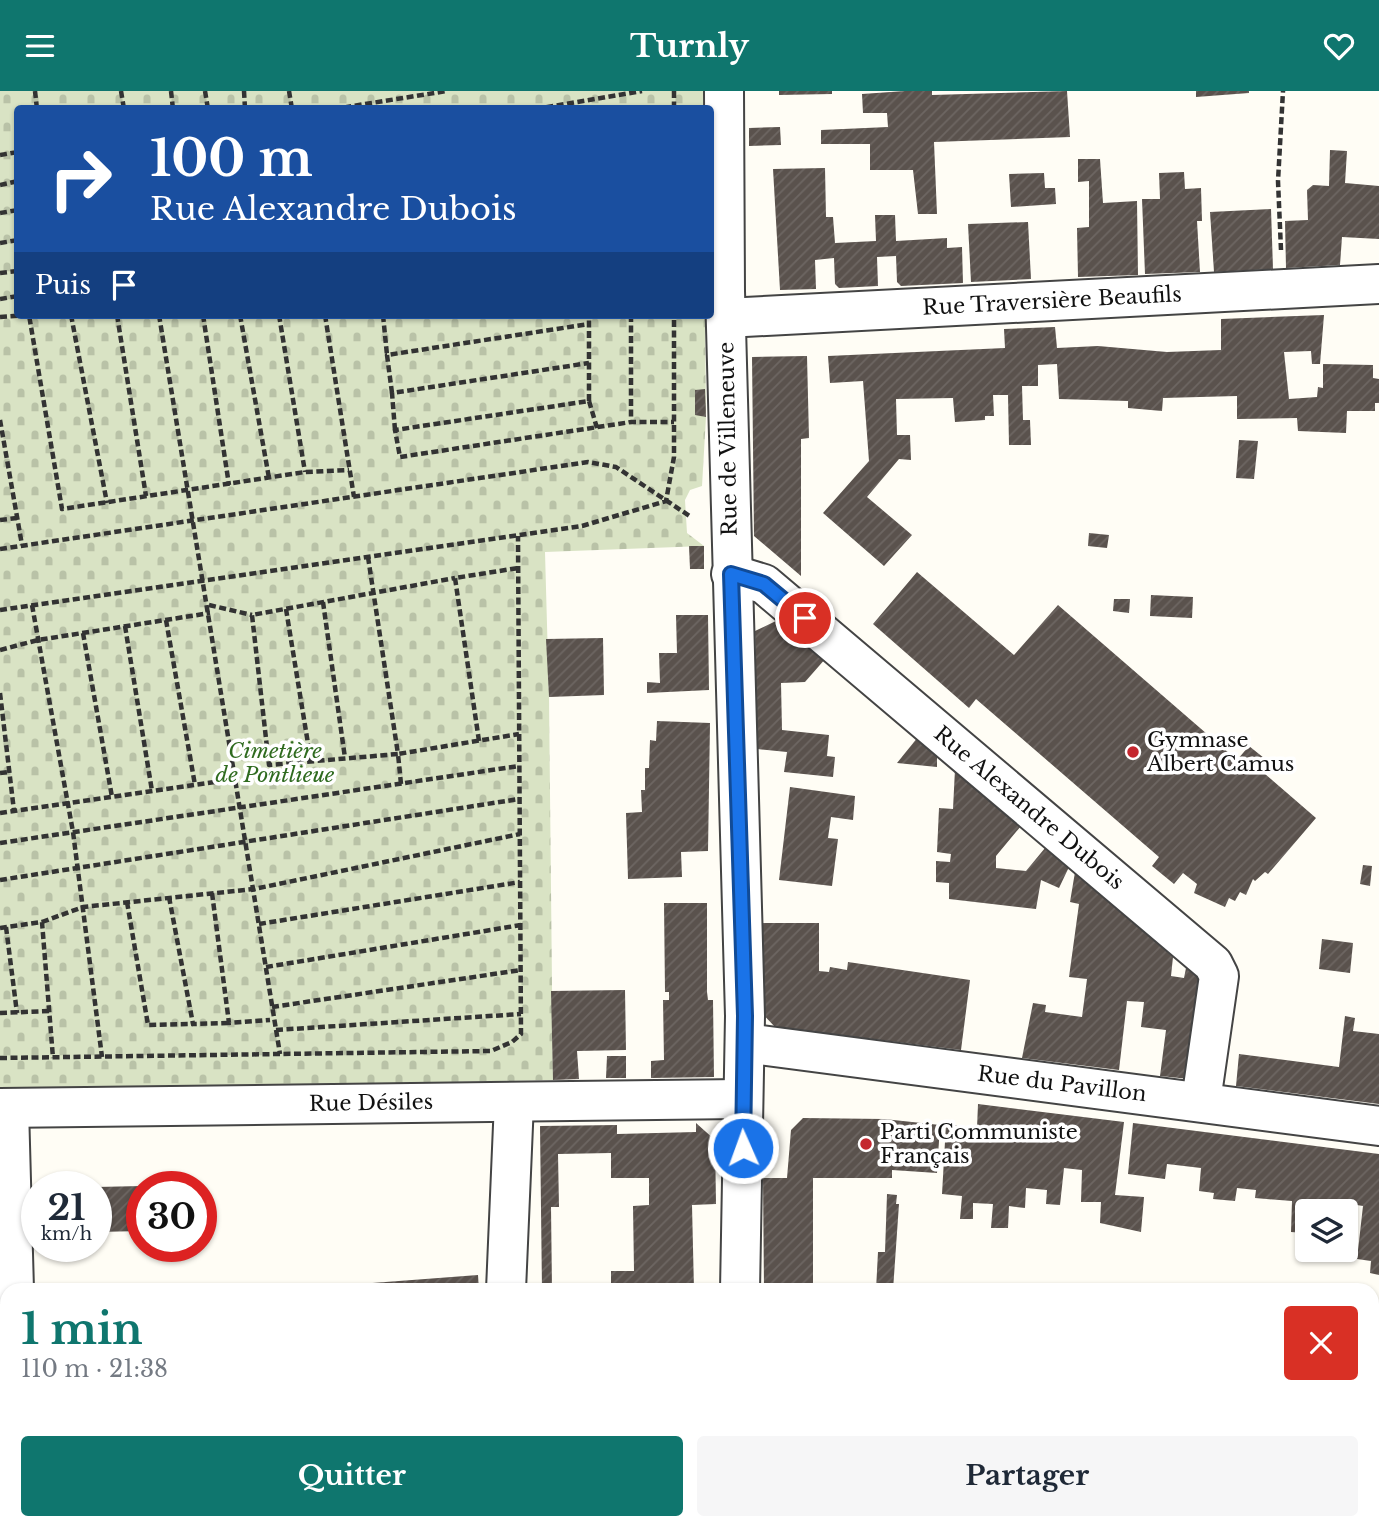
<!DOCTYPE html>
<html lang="fr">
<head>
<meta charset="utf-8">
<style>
	:root { --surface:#fff; --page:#f6f6f7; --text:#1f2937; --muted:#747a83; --accent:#0f766e }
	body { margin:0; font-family:"Libre Baskerville",serif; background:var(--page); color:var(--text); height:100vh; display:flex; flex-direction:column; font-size:26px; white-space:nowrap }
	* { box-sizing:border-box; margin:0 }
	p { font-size:23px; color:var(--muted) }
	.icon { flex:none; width:38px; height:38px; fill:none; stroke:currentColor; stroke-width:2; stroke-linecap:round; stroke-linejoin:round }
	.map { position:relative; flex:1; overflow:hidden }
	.side { position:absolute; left:0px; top:1192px; width:1379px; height:247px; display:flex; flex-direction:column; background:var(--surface); border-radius:21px 21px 0 0; box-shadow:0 2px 5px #0004 }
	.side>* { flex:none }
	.banner { position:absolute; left:14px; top:14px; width:700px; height:214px; border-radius:7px; box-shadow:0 2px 5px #0004; background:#1a4fa0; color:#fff; overflow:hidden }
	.fabs { position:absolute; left:1295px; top:1108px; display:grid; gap:14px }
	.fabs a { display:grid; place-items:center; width:63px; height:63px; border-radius:7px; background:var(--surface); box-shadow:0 2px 5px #0004; font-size:35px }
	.speed { position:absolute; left:21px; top:1080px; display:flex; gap:14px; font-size:35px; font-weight:700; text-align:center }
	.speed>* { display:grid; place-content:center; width:91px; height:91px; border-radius:50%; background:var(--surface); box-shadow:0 2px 5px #0004; line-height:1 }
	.speed small { font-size:18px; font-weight:400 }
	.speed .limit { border:10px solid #d22; background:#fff; color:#111 }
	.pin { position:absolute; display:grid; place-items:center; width:60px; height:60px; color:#fff; margin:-30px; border:4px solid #fff; border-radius:50%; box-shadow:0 2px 7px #0007 }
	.me { position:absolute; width:77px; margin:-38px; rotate:358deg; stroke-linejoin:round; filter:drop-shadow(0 0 5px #0008) }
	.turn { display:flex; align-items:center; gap:24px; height:147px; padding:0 21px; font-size:32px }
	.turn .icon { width:91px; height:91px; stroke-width:2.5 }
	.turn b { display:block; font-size:49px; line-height:60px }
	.then { display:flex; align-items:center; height:66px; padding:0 21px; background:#0003; gap:14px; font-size:26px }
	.round { display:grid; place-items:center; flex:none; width:74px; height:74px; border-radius:7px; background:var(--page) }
	.headline { display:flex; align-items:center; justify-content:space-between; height:119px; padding:0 21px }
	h1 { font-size:42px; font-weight:700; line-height:52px; color:var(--accent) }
	.cta { display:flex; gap:14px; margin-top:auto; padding:14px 21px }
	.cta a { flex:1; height:80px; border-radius:7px; background:var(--accent); color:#fff; font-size:28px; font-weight:700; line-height:80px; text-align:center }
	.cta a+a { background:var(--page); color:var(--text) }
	header { display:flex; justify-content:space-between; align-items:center; height:91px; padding:0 21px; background:var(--accent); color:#fff; font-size:32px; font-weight:700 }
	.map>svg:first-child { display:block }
</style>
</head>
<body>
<header><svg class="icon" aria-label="menu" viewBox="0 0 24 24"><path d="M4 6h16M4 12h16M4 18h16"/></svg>Turnly<svg class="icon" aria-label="heart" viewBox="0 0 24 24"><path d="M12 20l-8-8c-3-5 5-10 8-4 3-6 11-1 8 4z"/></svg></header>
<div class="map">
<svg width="1379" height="1437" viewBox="0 0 1379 1437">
	<defs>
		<pattern id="cemetery-stones" width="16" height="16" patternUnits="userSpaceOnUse" patternTransform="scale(1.75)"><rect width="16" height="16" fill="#d9e3c4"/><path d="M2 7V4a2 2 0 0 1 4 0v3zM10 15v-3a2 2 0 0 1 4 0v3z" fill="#b9c2a7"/></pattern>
		<pattern id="building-hatch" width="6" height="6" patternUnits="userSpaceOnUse" patternTransform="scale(1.75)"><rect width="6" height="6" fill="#5a524d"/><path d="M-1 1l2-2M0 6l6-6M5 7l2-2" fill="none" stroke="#6d6662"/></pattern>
	</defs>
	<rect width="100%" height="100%" fill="#fffdf5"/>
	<path fill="url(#cemetery-stones)" d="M0,0H703V18H18V224H705L706,326L702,395L690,399L685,409L687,442L704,455L545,461L549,606L553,989L0,1000Z"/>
	<g fill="url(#building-hatch)">
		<path d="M779,0H832V3L779,4Z"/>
		<path d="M905,0H932V4L1067,0L1070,46L934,51L937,123H918L913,79H870V53H821V39L888,36L887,22H863L862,3Z"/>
		<path d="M1196,0H1249V2L1196,6Z"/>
		<path d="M780,36L781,54L749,55V37Z"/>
		<path d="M1330,59L1347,60L1345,92L1379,95V148L1342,146L1340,174L1286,177L1285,130L1308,129L1307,99L1313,94L1329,95Z"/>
		<path d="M1078,68H1100L1103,112L1137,110L1138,184L1078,186L1077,137L1089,136V90L1078,91Z"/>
		<path d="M825,77L826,126H833L835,152L876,150L875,124H895L896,150L947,147V157L962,156L963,192L901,195L897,191L896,165L877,166L878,195L839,197L835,193L834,167L815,169L816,198L780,199L773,78Z"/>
		<path d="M1184,81L1185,98L1201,97L1202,130H1197L1200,181L1145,183L1142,108H1160L1159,82Z"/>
		<path d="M1044,82L1045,97H1055L1056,113L1011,116L1009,83Z"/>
		<path d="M1271,118L1273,178L1214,181L1210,121Z"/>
		<path d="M1028,131L1031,188L971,191L968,133Z"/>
		<path d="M1324,224L1320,273H1312L1311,260L1284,261L1289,308L1317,306L1318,296L1323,297V273L1373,274V287L1379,288V312H1375V320H1347L1346,342L1298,340L1297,327L1237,328V305L1163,307L1162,320L1128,317V310L1059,308L1057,273L1038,274V295H1022L1023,329H1030L1031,354H1009L1008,304H993L994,325H985V329L955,331L953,307L896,308L897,344H910L911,369L899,368L867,406L912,444L884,475L823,422L869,370L863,290L830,292L828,265L1005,257L1004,238L1055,236L1057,257L1098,255L1167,261L1221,259V228Z"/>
		<path d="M807,265L809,347L801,348V485L754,445L752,266Z"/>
		<path d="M705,298L706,326L695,324V299Z"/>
		<path d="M1239,349L1258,350L1254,388L1236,387Z"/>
		<path d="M1089,442L1109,444L1107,457L1088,455Z"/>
		<path d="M689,455H704V478H690Z"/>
		<path d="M917,481L1014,564L1058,514L1237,669L1249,655L1264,667L1257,676L1316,727L1268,783L1265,781L1255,790L1253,788L1246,804L1240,801L1235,810L1229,807L1225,816L1194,802L1197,793L1183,782L1174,793L1152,775L1159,766L976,608L969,617L873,533Z"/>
		<path d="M1151,504L1193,506L1192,527L1150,525Z"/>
		<path d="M1114,508H1130L1129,522L1113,520Z"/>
		<path d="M676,524H708L709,599L647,602V591L660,592L659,562H677Z"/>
		<path d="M780,528L826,567L805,591L781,592L782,639L829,644L827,665L835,666L833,686L784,681L787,661L757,658L755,540Z"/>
		<path d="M603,547L604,604L549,606L546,548Z"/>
		<path d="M657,630L710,632L708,760L681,761L682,786L628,788L626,722L642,721L641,699H645V677H649L650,649L656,650Z"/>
		<path d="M918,646L937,662V676L897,672Z"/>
		<path d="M955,678L1021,735L996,765V777L1026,780L1045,757L1069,776L1059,797L1041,789L1036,818L949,808V792L936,791V770L950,771L951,763L937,761L939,717L953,718Z"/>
		<path d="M790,696L855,705L853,729L831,726L828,747L838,748L832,795L779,789Z"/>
		<path d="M1363,774L1372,775L1370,795L1360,793Z"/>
		<path d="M1075,781L1173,866L1171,885L1184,887L1186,877L1201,889L1189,988L1160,985L1166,939L1141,936L1144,911L1127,910L1119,979L1022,967L1033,912L1046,914L1045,921L1082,926L1087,888L1069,886L1079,813L1070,811Z"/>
		<path d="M664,812H707V901L708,909H713L714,986L651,987V970L664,969L663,909H669V901H665Z"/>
		<path d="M759,832H819V880L829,881L830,876L847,879L848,871L970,889L961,959L775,936L759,919Z"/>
		<path d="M1322,848L1353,852L1350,882L1319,878Z"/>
		<path d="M625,899L626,959L577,960L579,988L553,989L551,900Z"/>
		<path d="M1345,925L1355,927L1353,940L1379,943V1013L1236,995L1239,963L1339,976Z"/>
		<path d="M607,965H626V987H606Z"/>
		<path d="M978,1013L1124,1031L1115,1104L1144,1106L1141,1141L1100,1132L1101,1111H1081L1082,1079L1064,1077L1060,1114L1046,1113L1047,1099L1026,1097L1025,1117L1009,1115L1008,1137H991L993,1113L973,1112V1128H960L962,1105L942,1103L946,1033L977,1037Z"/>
		<path d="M803,1027L884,1028L940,1034L937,1082L892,1079V1087H813V1199H764L763,1087H787L791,1039Z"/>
		<path d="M696,1032L715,1049L716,1113L692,1114L694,1199H611V1180H634L633,1115L649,1114V1087H611V1062L558,1063L559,1116H551L552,1199H542L540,1035L617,1034V1043L696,1041Z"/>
		<path d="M1133,1032L1379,1063V1184L1370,1182L1371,1170L1357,1168L1363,1115L1325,1109L1323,1120H1307V1148L1304,1147V1142L1291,1141L1292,1110L1255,1107L1256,1099L1237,1097L1235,1110L1213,1108L1214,1102L1199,1100L1201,1077L1167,1073L1165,1088L1128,1083Z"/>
		<path d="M142,1095V1140L96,1141V1096Z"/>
		<path d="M887,1103L897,1104L896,1113H899L893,1199H876L878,1161H885Z"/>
		<path d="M478,1184L479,1199H346V1194Z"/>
		<path d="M1372,1292L1379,1293V1314L1372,1313Z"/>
		<path d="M268,1432H393L389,1437H264Z"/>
		<rect x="609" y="1432" width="112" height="5"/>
		<path d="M786,1432H903L902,1437H786Z"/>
		<path d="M925,1432H940V1437H924Z"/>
		<path d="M988,1432L1017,1435V1437H987Z"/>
		<path d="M1108,1432H1123V1437H1107Z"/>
		<path d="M1188,1432H1201L1200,1437H1187Z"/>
		<path d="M1217,1432H1235L1234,1437H1216Z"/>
	</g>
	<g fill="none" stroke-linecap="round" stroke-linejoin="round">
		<g stroke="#444" stroke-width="42">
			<g id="minor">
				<path d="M724,0L725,200L745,925L740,1199"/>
				<path d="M726,227L1379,193"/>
				<path d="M731,483L764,493L1213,873L1219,885L1201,1010"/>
				<path d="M745,952L1379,1035"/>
				<path d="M0,1017L741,1008"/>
				<path d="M9,1017L14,1199"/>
				<path d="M506,1199L514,1011"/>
				<path d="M10,1437L11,1432"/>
				<path d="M242,1437V1432"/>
				<path d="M737,1437V1432"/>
			</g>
		</g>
		<g stroke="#333" stroke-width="4.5" stroke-dasharray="7 3.5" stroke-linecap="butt">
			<path d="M35,0L37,18"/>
			<path d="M121,0L124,18"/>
			<path d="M171,0L173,18"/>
			<path d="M205,0L208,18"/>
			<path d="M244,0L245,18"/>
			<path d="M289,0L292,18"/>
			<path d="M674,0V18"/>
			<path d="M334,18L447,0"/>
			<path d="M536,18L642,0"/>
			<path d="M0,64L18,61"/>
			<path d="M0,94L18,90"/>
			<path d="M0,122L18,119"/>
			<path d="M0,152L18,149"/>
			<path d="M1281,159L1278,90L1283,0"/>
			<path d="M0,182L18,180"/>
			<path d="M0,208L18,205"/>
			<path d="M71,224L107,412"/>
			<path d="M117,224L146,405"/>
			<path d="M159,224L280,963"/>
			<path d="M203,224L229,394"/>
			<path d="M240,224L269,387"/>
			<path d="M279,224L305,381"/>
			<path d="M325,224L354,406"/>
			<path d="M383,224L387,264"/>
			<path d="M631,224V331H674"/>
			<path d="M0,226L29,224L62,418L305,381L349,379"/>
			<path d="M392,302L387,264L589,233"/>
			<path d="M589,310V224"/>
			<path d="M0,329L22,454"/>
			<path d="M597,337L589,310L395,339L400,366L631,331"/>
			<path d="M395,339L392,302L589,272"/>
			<path d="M0,429L17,427"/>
			<path d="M0,458L588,371L616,376L691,426"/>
			<path d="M368,466L398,663L269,674L252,524L455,487"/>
			<path d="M323,511L345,667"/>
			<path d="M32,514L73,741L102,966"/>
			<path d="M209,514L252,524"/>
			<path d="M286,518L311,671"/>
			<path d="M0,519L582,435L666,410L674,366V224"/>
			<path d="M166,529L195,694"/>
			<path d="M125,535L152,700"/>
			<path d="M83,542L112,706"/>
			<path d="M0,559L38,549L210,522"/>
			<path d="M0,602L14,720"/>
			<path d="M479,650L455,487L518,477"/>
			<path d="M0,682L9,681"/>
			<path d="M401,693L398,663L519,643"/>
			<path d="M0,722L236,688"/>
			<path d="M0,752L519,675"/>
			<path d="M0,789L519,708"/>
			<path d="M212,802L229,932L270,929"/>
			<path d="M169,806L193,933L229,932"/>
			<path d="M127,811L148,934L193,933"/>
			<path d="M42,831L83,816L254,798L520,743"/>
			<path d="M259,833L520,791"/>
			<path d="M6,836L17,922"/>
			<path d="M0,837L42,831L53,967"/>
			<path d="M266,876L521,834"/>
			<path d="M272,916L521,879"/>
			<path d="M0,922L49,920"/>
			<path d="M276,939L521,923"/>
			<path d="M0,967L491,960L512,951L521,943L518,445"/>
		</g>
		<use href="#minor" stroke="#fff" stroke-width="38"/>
	</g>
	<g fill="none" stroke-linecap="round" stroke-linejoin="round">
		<g stroke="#114b97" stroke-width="18">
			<path id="route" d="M743,1057L745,925L731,483L764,493L805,527"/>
		</g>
		<use href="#route" stroke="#1a73e8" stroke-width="12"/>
	</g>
	<g fill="#c4262e" stroke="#fff" stroke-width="2.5">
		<circle cx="1133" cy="661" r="7"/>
		<circle cx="866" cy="1053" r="7"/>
	</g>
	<g text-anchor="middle" stroke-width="7" stroke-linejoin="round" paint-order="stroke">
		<g font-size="21" fill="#111" stroke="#fff">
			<text transform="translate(1052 210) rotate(-3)" y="7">Rue Traversière Beaufils</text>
			<text transform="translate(728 348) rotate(-91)" y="7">Rue de Villeneuve</text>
			<text transform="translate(1029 717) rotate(40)" y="7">Rue Alexandre Dubois</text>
			<text transform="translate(1062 993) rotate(7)" y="7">Rue du Pavillon</text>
			<text transform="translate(371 1012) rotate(-1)" y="7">Rue Désiles</text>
		</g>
		<g font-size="21" fill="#111" stroke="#fff" text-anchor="start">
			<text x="1147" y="656">Gymnase<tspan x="1147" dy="24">Albert Camus</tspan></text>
			<text x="880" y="1048">Parti Communiste<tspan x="880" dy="24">Français</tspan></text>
		</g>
		<g font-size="21" font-style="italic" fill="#2f6b1f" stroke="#fff">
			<text x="275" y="667">Cimetière<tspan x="275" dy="24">de Pontlieue</tspan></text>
		</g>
	</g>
</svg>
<div class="fabs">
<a><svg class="icon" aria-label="layers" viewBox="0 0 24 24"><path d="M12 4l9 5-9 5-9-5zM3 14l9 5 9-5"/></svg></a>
</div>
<div class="speed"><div>21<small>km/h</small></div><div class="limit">30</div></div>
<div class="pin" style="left:805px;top:527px;background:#d93025"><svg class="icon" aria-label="arrive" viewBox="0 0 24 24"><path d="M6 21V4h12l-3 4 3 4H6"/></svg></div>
<svg class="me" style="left:743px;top:1057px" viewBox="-20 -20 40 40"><circle r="17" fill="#1a73e8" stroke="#fff" stroke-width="3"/><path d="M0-11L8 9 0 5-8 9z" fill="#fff"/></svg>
<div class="banner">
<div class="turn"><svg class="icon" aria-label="right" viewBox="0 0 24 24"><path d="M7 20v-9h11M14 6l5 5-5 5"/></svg><div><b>100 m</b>Rue Alexandre Dubois</div></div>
<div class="then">Puis<svg class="icon" aria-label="arrive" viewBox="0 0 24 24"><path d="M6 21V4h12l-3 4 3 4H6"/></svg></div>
</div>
<section class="side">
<div class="headline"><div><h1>1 min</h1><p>110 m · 21:38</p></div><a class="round" style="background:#d93025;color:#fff"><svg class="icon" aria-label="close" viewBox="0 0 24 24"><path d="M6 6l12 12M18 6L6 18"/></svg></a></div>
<div class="cta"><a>Quitter</a><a>Partager</a></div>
</section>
</div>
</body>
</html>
